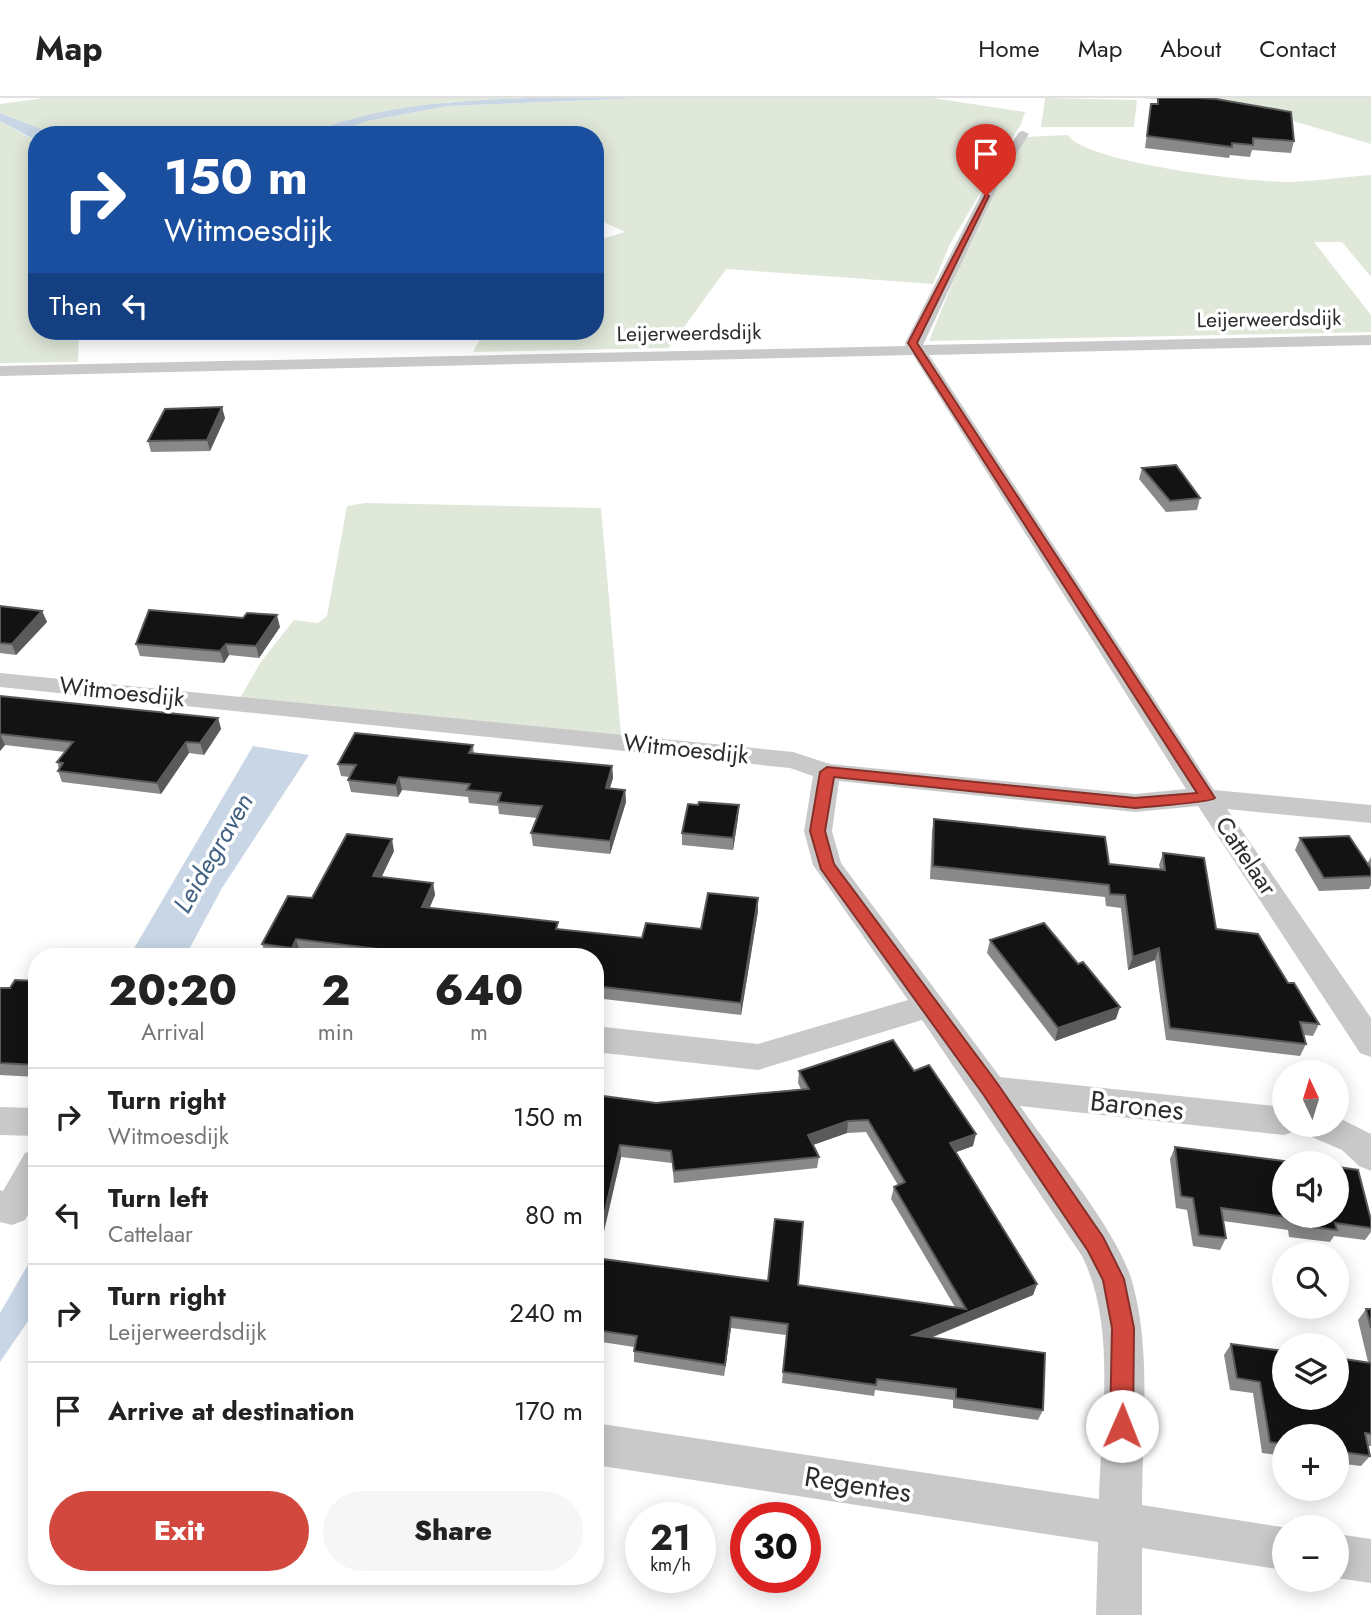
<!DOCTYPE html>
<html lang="en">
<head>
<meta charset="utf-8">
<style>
	:root { --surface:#fff; --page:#f6f6f6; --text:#222; --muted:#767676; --line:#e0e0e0; --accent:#d2483e }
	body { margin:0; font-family:Jost,sans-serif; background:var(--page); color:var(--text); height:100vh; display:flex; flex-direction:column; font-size:26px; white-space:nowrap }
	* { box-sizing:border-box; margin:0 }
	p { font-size:23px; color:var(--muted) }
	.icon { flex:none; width:38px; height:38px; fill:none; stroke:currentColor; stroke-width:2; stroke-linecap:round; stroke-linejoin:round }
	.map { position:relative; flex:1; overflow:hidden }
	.sheet { position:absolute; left:28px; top:850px; width:576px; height:637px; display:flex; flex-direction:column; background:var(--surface); border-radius:28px; box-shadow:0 4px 18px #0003 }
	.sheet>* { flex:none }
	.guide { position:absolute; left:28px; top:28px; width:576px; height:214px; border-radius:28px; box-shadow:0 4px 18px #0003; background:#1a4fa0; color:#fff; overflow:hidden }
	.needle { width:46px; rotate:356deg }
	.fabs { position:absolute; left:1272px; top:962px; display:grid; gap:14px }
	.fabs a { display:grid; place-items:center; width:77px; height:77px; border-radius:50%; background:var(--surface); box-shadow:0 4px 18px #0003; font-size:35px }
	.speed { position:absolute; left:625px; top:1404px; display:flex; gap:14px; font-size:35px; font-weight:700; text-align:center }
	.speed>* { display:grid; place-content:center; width:91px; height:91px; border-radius:50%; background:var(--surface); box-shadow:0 4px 18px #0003; line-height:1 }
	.speed small { font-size:18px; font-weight:400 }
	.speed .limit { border:10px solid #d22; background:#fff; color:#111 }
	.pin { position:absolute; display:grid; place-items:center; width:60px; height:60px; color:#fff; margin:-72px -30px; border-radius:50% 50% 50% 0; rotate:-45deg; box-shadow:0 0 7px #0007 }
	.pin .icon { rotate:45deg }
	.me { position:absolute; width:77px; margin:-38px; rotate:1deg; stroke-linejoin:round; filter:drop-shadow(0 0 5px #0008) }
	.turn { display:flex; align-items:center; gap:24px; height:147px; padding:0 21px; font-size:32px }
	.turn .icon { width:91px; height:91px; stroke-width:2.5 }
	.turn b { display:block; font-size:49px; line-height:60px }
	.then { display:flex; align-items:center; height:66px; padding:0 21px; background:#0003; gap:14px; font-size:26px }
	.eta { display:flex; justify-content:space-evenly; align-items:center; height:119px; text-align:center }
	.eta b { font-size:42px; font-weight:800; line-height:49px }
	.action { display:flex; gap:14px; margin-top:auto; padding:14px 21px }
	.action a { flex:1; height:80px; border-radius:42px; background:var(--accent); color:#fff; font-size:28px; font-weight:800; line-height:80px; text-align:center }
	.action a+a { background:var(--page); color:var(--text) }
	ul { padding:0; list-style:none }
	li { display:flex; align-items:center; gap:21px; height:98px; padding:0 21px; border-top:2px solid var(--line) }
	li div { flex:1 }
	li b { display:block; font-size:26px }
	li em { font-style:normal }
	header { display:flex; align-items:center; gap:42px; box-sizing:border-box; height:98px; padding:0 35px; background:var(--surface); border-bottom:2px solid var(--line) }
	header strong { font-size:33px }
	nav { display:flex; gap:38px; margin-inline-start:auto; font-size:24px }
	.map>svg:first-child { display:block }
</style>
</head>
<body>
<header>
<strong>Map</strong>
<nav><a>Home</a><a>Map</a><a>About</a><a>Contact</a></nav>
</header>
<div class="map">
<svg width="1371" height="1517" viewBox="0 0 1371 1517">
	<rect width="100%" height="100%" fill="#fff"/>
	<g fill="#e0e8da">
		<path d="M43,0H529L448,4L323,29L306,37H57L0,15V6Z"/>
		<path d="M642,0H933L1025,14L1021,26L950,146L933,186L726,171L669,250L473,254L484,233H595V143L625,134L595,120V37H330L366,23L448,8Z"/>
		<path d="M1045,0L1137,2L1134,29H1041Z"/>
		<path d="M1142,0H1371V46L1273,17Z"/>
		<path d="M0,23L37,44V233H79L78,264L0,265Z"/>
		<path d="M1068,37C1084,65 1256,85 1291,84C1317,83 1344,79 1371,77V179L1342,144H1314L1371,217V234L929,243C957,173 985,104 1026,39Z"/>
		<path d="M365,405L601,410L621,637L239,602L260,565L294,522L318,525L327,518L347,408Z"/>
	</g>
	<g fill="#c8d6e6">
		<path d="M529,0H642L448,8L367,23L330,37H306C375,7 454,3 529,0Z"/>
		<path d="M0,15L57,37H37V43L0,23Z"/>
		<path d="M253,648L309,657L222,790L185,859H129Z"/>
		<path d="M37,1151V1210L0,1264V1215Z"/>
	</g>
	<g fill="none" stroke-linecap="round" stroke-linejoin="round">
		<g fill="#c9c9c9" fill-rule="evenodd">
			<path d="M1023,33L1029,36L1002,79L923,247L1371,237V247L929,257L1214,692L1371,707V725L1227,711L1371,920V959L1360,955L1198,708L1135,714L839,683L832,733L841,765L1000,979L1284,1009V1027H1299L1296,1033L1284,1037L1020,1008C1051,1053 1118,1134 1132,1183C1152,1254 1142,1334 1142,1407L1288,1430H1284V1472L1142,1450V1517H1096L1098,1444L595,1367V1325L1099,1401C1101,1323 1117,1228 1082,1158L922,922L758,972L595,954V928L758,946L908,902L813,767L804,733L813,678L790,670L0,589V575L793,654L830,666L1135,696L1186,691L913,257L0,278V268L906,248L905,245L990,79L1019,34Z"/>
			<path d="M0,1009L37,1010V1038L0,1037Z"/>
			<path d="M1337,1019L1371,1036V1073L1359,1068L1342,1052L1307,1037L1302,1027H1337Z"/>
			<path d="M37,1051V1100L25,1122L12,1127L0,1124V1092L3,1093L25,1055Z"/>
			<path d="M1337,1436L1371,1441V1485L1337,1480Z"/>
		</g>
	</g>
	<g fill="#898989" fill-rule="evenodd">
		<path d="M1158,0L1294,43L1291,55L1252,52L1250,59L1230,57L1229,60L1145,50L1151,6H1157Z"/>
		<path d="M225,320L210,353L151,354L148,343Z"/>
		<path d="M1142,370L1200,400L1197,412L1166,414L1139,381Z"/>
		<path d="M0,508L42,513L47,524L16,557L0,555Z"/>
		<path d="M280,529L259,560L229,557L224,565L140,558L136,546Z"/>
		<path d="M0,598L218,620L221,631L204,657L189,655L161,696L62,684L58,673L59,671L57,664L65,654L5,647L0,653Z"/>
		<path d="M473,647L474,656L612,668L613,680L610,690L625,692L626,704L610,756L533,748L531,735L537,720L499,716L498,708L469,705L468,699L402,692L398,699L351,694L348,682L350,679L341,678L338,666Z"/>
		<path d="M698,707L738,720L733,752L682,747V735Z"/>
		<path d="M934,721L1109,766L1160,771L1159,767L1163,755L1216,831L1288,885L1319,926L1313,938L1304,937L1306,946L1300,958L1166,942L1155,862L1128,872L1121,810L1106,808L1105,799L930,781L932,734Z"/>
		<path d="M1300,740L1367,766L1371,759V787L1369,791L1319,793L1295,752Z"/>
		<path d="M394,753L381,779L433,785L435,797L429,810L559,831L642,840L701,831L758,813L741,917L595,900V859H348L300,853L297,859L266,858L262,846L312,800Z"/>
		<path d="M990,842L1116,921L1055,943L987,855Z"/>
		<path d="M37,883V979L0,977V891L10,890Z"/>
		<path d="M799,973H914L973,1048L956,1054L1037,1186L1033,1197L931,1240L1043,1312L1038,1322L953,1310V1302L875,1292L874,1298L782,1285L786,1237L731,1230L724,1278L634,1264V1249L595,1243V997L656,1005L801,991L798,985ZM866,1034L898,1087L894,1089L891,1101L955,1209L598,1160L621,1059L672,1065L674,1085L817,1070L819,1059L813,1047L847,1035Z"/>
		<path d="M1175,1049L1371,1122V1134L1365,1142L1334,1138L1330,1144L1289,1139L1288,1132L1223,1123L1226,1140L1220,1152L1193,1148L1187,1112L1176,1110L1170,1061Z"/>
		<path d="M1366,1211H1371V1348H1367L1370,1358L1361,1368L1337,1365V1339H1284V1358L1262,1355L1253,1295L1230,1292L1224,1257L1231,1246L1368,1264L1358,1222Z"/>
	</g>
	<g fill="#5a5a5a">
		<path d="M222,309L225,320L210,353L207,342Z"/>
		<path d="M42,513L47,524L16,557L12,546Z"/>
		<path d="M277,517L280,529L259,560L256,548Z"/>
		<path d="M226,546L229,557L224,565L220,553Z"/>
		<path d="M218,620L221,631L204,657L200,645Z"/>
		<path d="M0,636L5,647L0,653Z"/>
		<path d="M186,644L189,655L161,696L157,685Z"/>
		<path d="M612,668L613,680L606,702V690Z"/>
		<path d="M399,679L402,692L398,699L396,687Z"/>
		<path d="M625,692L626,704L610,756V743Z"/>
		<path d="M739,707L738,720L733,752V740Z"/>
		<path d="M392,741L394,753L376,791L373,778Z"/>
		<path d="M433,785L435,797L425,821L422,809Z"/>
		<path d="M758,800V813L741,917V905Z"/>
		<path d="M296,841L300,853L297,859H295L292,850Z"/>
		<path d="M1159,850L1155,862L1128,872L1133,859Z"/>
		<path d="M1120,909L1116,921L1055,943L1058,930Z"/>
		<path d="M848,1023L847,1035L807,1049L808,1037Z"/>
		<path d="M976,1036L973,1048L948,1057L950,1045Z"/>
		<path d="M620,1047L621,1059L595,1171V1157Z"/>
		<path d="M1037,1186L1033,1197L910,1248L913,1237Z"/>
		<path d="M731,1219V1230L724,1278L725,1267Z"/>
	</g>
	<g fill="#131313" stroke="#5a5a5a" stroke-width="2">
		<path d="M1158,0H1197L1216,1L1291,14L1294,43L1253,40V47L1232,45V49L1147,38L1151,6H1158Z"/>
		<path d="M222,309L207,342L148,343L165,311Z"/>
		<path d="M1176,367L1200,400L1170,403L1142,370Z"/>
		<path d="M0,508L42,513L12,546L0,545Z"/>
		<path d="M149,512L243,520L247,515L277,517L256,548L226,546L220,553L136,546Z"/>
		<path d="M0,598L218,620L200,645L186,644L157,685L58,673L63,665L57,664L73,644L0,636Z"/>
		<path d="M355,635L473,647L469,655L612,668L606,690L625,692L610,743L531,735L542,708L498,704L501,695L467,692L470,686L399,679L396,687L348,682L356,667L338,666Z"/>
		<path d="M699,704L739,707L733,740L682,735L688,706L698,707Z"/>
		<path d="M934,721L1105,739L1109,766L1165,772L1163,755L1204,760L1216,831L1258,836L1288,885H1294L1319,926L1300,924L1306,946L1170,930L1159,850L1133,859L1125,797L1110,796L1109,787L933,768Z"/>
		<path d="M347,736L392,741L373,778L433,785L422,809L558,824L556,831L642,840L646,825L701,831L708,795L758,800L741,905L595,888V859H445L296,841L292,850L262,846L288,798L312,800Z"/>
		<path d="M1349,738L1371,771V778L1324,780L1300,740Z"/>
		<path d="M1044,825L1078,866L1083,864L1120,909L1058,930L990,842Z"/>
		<path d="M15,882L37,883V967L0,965V891L1,890H10Z"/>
		<path d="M893,942L914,973L929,967L976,1036L950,1045L1037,1186L913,1237L1045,1255L1043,1312L956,1300V1291L877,1281L876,1287L783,1274L788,1226L731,1219L725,1267L634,1253L637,1238L595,1232V1160L768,1183L775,1121L803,1124L798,1187L966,1211L894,1089L905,1084L868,1022L848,1023L808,1037L819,1059L674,1073L671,1053L620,1047L595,1157V997L656,1005L809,991L799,973Z"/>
		<path d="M1175,1049L1307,1066H1284V1118H1337V1069L1358,1072L1371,1122V1130L1335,1125L1337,1132L1296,1127L1294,1120L1221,1110L1226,1140L1199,1137L1193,1100L1181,1098Z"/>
		<path d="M1366,1211H1371V1230Z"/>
		<path d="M1231,1246L1284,1253V1300H1337V1260L1371,1265V1336L1365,1335L1370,1358L1337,1353V1339H1284V1346L1270,1344L1260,1284L1237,1280Z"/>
	</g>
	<path fill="#d2483e" stroke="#882f28" stroke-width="2" d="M986,96L989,98L917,245L1215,700C1211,705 1149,708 1135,710L834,679L825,733L834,766L997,985L1103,1139L1124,1181L1134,1230L1133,1328L1130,1336L1122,1340L1113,1336L1110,1328L1112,1230L1103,1182L1088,1153L983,996L821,771L810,733L820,674L827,669L1135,700L1197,695L908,245Z"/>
	<g text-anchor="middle" stroke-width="7" stroke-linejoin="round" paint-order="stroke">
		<g font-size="21" fill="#2c2c2c" stroke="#fff">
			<text transform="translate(1269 221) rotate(-1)" y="7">Leijerweerdsdijk</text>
			<text transform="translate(689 235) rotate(-1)" y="7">Leijerweerdsdijk</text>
		</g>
		<g font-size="24" fill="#2c2c2c" stroke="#fff">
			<text transform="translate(122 594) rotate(6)" y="8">Witmoesdijk</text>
			<text transform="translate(686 651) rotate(6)" y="8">Witmoesdijk</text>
			<text transform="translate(1246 758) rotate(56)" y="8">Cattelaar</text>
		</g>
		<g font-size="26" font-style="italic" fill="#436284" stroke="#fff">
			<text transform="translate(213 755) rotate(-60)" y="9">Leidegraven</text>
		</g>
		<g font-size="28" fill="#2c2c2c" stroke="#fff">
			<text transform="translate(1137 1007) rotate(6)" y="10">Barones</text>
			<text transform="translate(858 1386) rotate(9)" y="10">Regentes</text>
		</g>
	</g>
</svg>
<div class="fabs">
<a><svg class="needle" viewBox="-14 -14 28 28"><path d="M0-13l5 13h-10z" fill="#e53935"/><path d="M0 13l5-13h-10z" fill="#767676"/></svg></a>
<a><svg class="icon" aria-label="sound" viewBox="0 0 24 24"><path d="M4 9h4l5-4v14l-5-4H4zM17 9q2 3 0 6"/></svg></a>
<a><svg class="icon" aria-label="search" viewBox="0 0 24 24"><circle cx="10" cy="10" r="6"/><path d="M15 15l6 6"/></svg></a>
<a><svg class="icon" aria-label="layers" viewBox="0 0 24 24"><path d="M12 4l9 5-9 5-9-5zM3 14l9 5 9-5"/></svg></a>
<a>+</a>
<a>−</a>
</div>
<div class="speed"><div>21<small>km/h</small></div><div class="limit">30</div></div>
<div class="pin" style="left:986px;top:98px;background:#d93025"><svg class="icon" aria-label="arrive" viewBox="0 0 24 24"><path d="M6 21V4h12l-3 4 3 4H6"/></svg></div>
<svg class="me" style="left:1122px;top:1328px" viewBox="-20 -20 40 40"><circle r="19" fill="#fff"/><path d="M0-13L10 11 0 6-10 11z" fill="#d2483e"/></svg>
<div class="guide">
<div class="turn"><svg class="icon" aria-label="right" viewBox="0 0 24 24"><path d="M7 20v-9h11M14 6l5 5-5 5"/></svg><div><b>150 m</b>Witmoesdijk</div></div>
<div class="then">Then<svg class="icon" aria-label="left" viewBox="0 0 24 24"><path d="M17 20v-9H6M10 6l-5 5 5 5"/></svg></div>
</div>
<section class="sheet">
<div class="eta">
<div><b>20:20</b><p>Arrival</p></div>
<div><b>2</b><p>min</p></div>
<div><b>640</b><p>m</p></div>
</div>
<ul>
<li><svg class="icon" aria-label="right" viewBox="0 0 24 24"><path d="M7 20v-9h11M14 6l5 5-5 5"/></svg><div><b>Turn right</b><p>Witmoesdijk</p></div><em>150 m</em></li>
<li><svg class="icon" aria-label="left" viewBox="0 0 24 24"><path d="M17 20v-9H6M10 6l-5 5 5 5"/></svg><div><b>Turn left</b><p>Cattelaar</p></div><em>80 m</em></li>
<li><svg class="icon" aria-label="right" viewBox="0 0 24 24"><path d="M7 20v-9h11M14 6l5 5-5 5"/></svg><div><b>Turn right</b><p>Leijerweerdsdijk</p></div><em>240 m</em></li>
<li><svg class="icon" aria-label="arrive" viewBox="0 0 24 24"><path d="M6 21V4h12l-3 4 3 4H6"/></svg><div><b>Arrive at destination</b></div><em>170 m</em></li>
</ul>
<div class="action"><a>Exit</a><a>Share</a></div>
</section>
</div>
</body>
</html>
